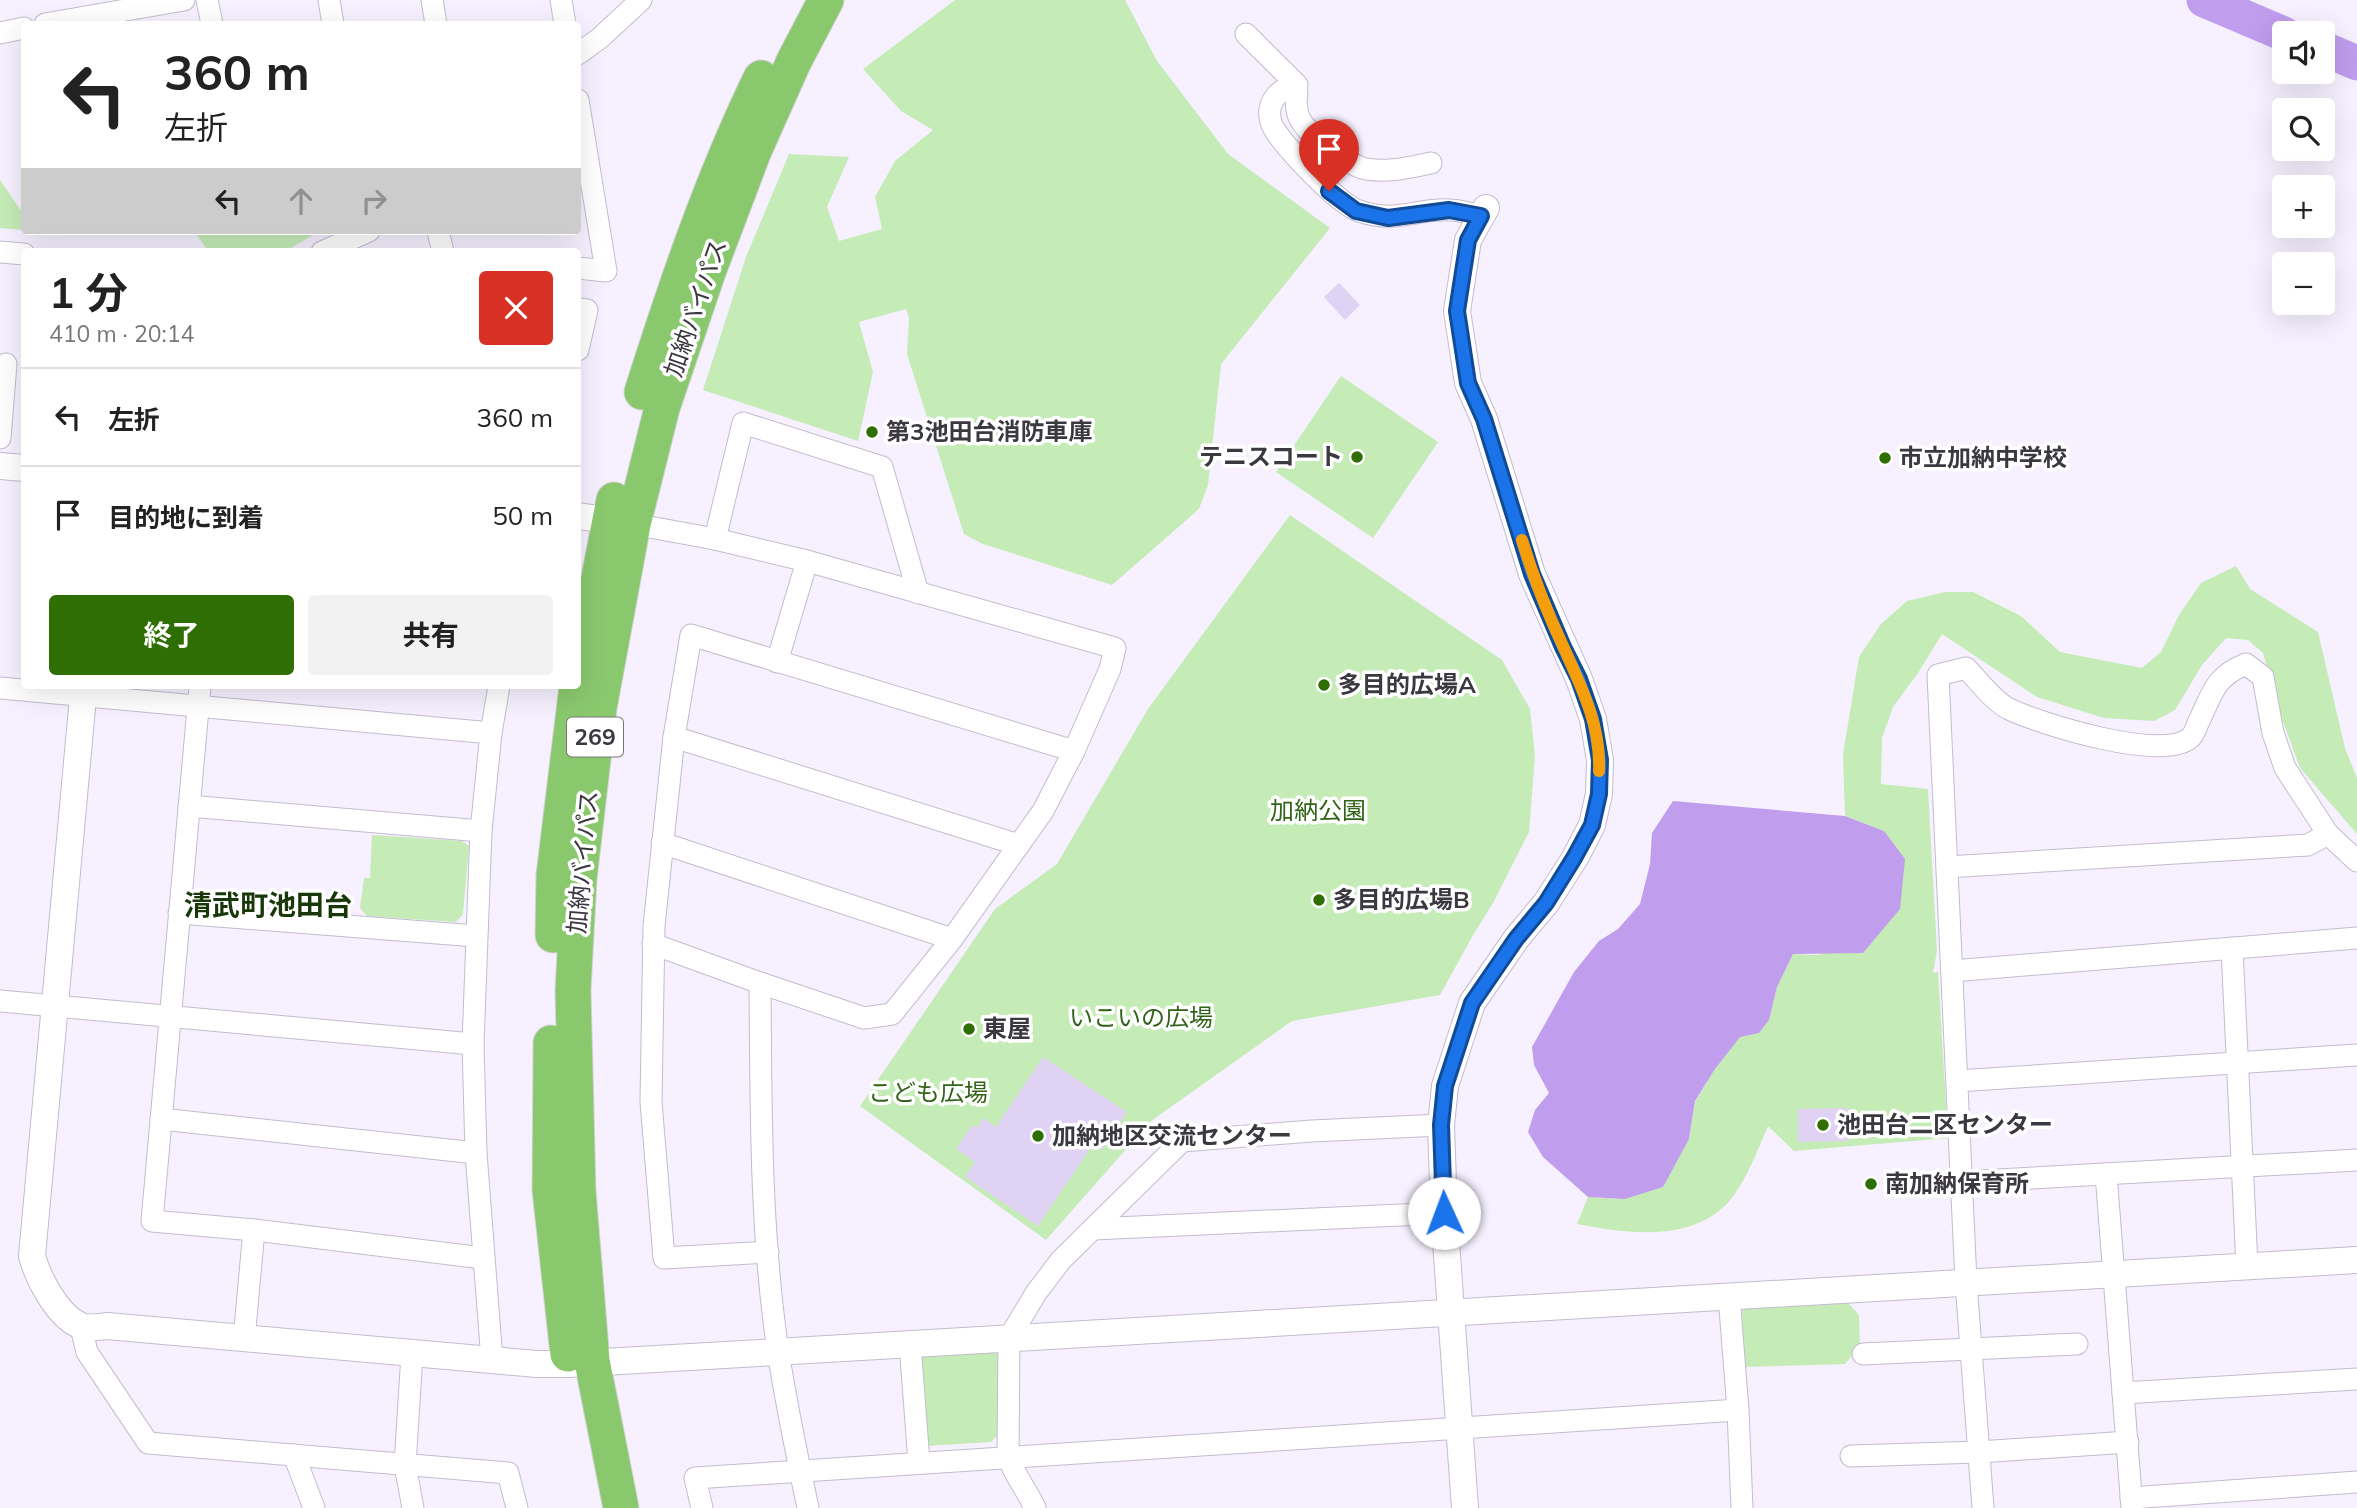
<!DOCTYPE html>
<html lang="ja">
<head>
<meta charset="utf-8">
<style>
	:root { --surface:#fff; --page:#f2f2f2; --text:#222; --muted:#767676; --line:#e0e0e0; --accent:#2f6e02 }
	body { margin:0; font-family:Mulish,"Noto Sans JP",sans-serif; background:var(--page); color:var(--text); height:100vh; display:flex; flex-direction:column; font-size:26px; white-space:nowrap }
	* { box-sizing:border-box; margin:0 }
	p { font-size:23px; color:var(--muted) }
	.icon { flex:none; width:38px; height:38px; fill:none; stroke:currentColor; stroke-width:2; stroke-linecap:round; stroke-linejoin:round }
	.map { position:relative; flex:1; overflow:hidden }
	.sheet { position:absolute; left:21px; top:248px; width:560px; height:441px; display:flex; flex-direction:column; background:var(--surface); border-radius:7px; box-shadow:0 7px 28px #0002 }
	.sheet>* { flex:none }
	.hud { position:absolute; left:21px; top:21px; width:560px; height:214px; border-radius:7px; box-shadow:0 7px 28px #0002; background:#fff; color:var(--text); overflow:hidden }
	.controls { position:absolute; left:2272px; top:21px; display:grid; gap:14px }
	.controls a { display:grid; place-items:center; width:63px; height:63px; border-radius:7px; background:var(--surface); box-shadow:0 7px 28px #0002; font-size:35px }
	.pin { position:absolute; display:grid; place-items:center; width:60px; height:60px; color:#fff; margin:-72px -30px; border-radius:50% 50% 50% 0; rotate:-45deg; box-shadow:0 0 7px #0007 }
	.pin .icon { rotate:45deg }
	.me { position:absolute; width:77px; margin:-38px; rotate:358deg; stroke-linejoin:round; filter:drop-shadow(0 0 5px #0008) }
	.turn { display:flex; align-items:center; gap:24px; height:147px; padding:0 28px; font-size:32px }
	.turn .icon { width:91px; height:91px; stroke-width:2.5 }
	.turn b { display:block; font-size:49px; line-height:60px }
	.lanes { display:flex; align-items:center; height:66px; padding:0 28px; background:#0003; justify-content:center; gap:35px; direction:ltr }
	.lanes .off { opacity:.35 }
	.round { display:grid; place-items:center; flex:none; width:74px; height:74px; border-radius:7px; background:var(--page) }
	.head { display:flex; align-items:center; justify-content:space-between; height:119px; padding:0 28px }
	h1 { font-size:42px; font-weight:700; line-height:52px }
	.primary-button { display:flex; gap:14px; margin-top:auto; padding:14px 28px }
	.primary-button a { flex:1; height:80px; border-radius:7px; background:var(--accent); color:#fff; font-size:28px; font-weight:700; line-height:80px; text-align:center }
	.primary-button a+a { background:var(--page); color:var(--text) }
	ul { padding:0; list-style:none }
	li { display:flex; align-items:center; gap:21px; height:98px; padding:0 28px; border-top:2px solid var(--line) }
	li div { flex:1 }
	li b { display:block; font-size:26px }
	li em { font-style:normal }
	.map>svg:first-child { display:block }
</style>
</head>
<body>
<div class="map">
<svg width="2357" height="1508" viewBox="0 0 2357 1508">
	<rect width="100%" height="100%" fill="#f6f0ff"/>
	<g fill="#c5ecb6">
		<path d="M955,0H1125L1157,61L1228,154L1330,228L1221,364L1208,485L1199,509L1112,585L983,544L964,534L907,354L909,318L906,309L859,322L873,372L858,441L703,390L746,257L789,154L849,157L827,207L839,241L882,229L875,197L895,161L933,130L901,111L863,69Z"/>
		<path d="M0,180L24,215V230L0,228Z"/>
		<path d="M194,231H315L313,235L284,252H209Z"/>
		<path d="M1341,376L1438,442L1373,538L1276,472Z"/>
		<path d="M1290,515L1502,660L1530,709L1535,755L1529,832L1494,901L1472,937L1440,995L1292,1021L1151,1121L1046,1240L860,1106L995,909L1057,864L1148,709Z"/>
		<path d="M2236,566L2250,589L2318,632L2345,748L2357,778V834L2300,768L2280,713L2263,653L2248,640L2226,638L2202,665L2175,710L2154,721L2104,718L2037,697L1942,634L1918,673L1893,707L1882,738L1881,784L1928,789L1937,951L1933,973L1938,972L1948,1138L1794,1151L1768,1126C1758,1149 1749,1174 1734,1195C1698,1244 1629,1234 1577,1224L1588,1197L1625,1199L1689,1139L1695,1102L1715,1069L1740,1036L1759,1033L1769,1020L1777,987L1793,954L1820,955L1884,831L1845,816L1843,754L1859,657L1881,624L1907,601L1945,592H1973L2021,616L2060,652L2142,668L2161,652L2179,615L2201,583Z"/>
		<path d="M372,835L462,841L469,846L463,914L456,922L367,916L360,908L364,878H370Z"/>
		<path d="M1848,1303L1859,1315L1860,1346L1845,1364L1744,1367L1742,1311L1747,1304Z"/>
		<path d="M991,1348L1000,1357L997,1436L991,1442L926,1446L921,1354Z"/>
	</g>
	<path fill="#c09ded" d="M1673,801L1845,816L1884,831L1905,859L1900,909L1863,953L1793,954L1777,987L1769,1020L1759,1033L1740,1037L1715,1069L1695,1101L1689,1139L1663,1187L1625,1199L1588,1197L1543,1157L1528,1132L1535,1110L1549,1093L1534,1065L1532,1047L1574,972L1599,941L1618,929L1640,904L1650,864L1652,833Z"/>
	<g fill="none" stroke-linecap="round" stroke-linejoin="round">
		<g stroke="#c09ded" stroke-width="35">
			<path d="M2204,0L2284,34"/>
			<path d="M2322,48L2357,63"/>
		</g>
	</g>
	<g fill="#dfd2f3">
		<path d="M1339,283L1360,305L1345,320L1324,297Z"/>
		<path d="M1043,1057L1127,1112L1102,1150L1093,1144L1038,1226L965,1177L975,1162L956,1149L972,1125L977,1128L983,1118L996,1127Z"/>
		<path d="M1848,1108V1141L1798,1142V1109Z"/>
	</g>
	<g fill="none" stroke-linecap="round" stroke-linejoin="round">
		<g stroke="#c3bcce" stroke-width="23">
			<g id="minor">
				<path d="M207,0L212,24"/>
				<path d="M329,0L333,24"/>
				<path d="M432,0L436,24"/>
				<path d="M561,0L565,24"/>
				<path d="M45,24L184,0"/>
				<path d="M0,33L24,28"/>
				<path d="M1246,34L1297,85C1296,95 1295,108 1299,117C1305,133 1350,166 1366,169C1388,173 1410,167 1431,163"/>
				<path d="M578,54L600,38L641,0"/>
				<path d="M1297,95L1285,89C1272,96 1266,110 1272,125C1281,144 1339,205 1359,211C1397,224 1416,208 1450,210C1460,210 1471,214 1481,216"/>
				<path d="M578,100L606,271L578,268"/>
				<path d="M438,231L443,252"/>
				<path d="M0,252L24,254"/>
				<path d="M322,252L369,231"/>
				<path d="M578,309L587,310L578,350"/>
				<path d="M0,438L6,364"/>
				<path d="M633,524L715,539L807,561L1115,648L1110,669L1074,751L1043,811L952,939L892,1014L864,1018L760,983L653,944"/>
				<path d="M715,539L743,423L882,467L918,593"/>
				<path d="M777,662L807,561"/>
				<path d="M200,686L152,1221L254,1230L483,1258"/>
				<path d="M0,688L491,733"/>
				<path d="M674,737L1019,845"/>
				<path d="M189,806L481,831"/>
				<path d="M662,843L952,939"/>
				<path d="M1947,867L2308,845L2328,834"/>
				<path d="M179,913L476,936"/>
				<path d="M2232,948L2247,1266"/>
				<path d="M1952,971L2357,938"/>
				<path d="M760,983C761,1105 760,1230 778,1351C786,1403 797,1456 808,1508"/>
				<path d="M0,1001L473,1044"/>
				<path d="M1957,1081L2357,1055"/>
				<path d="M161,1119L476,1153"/>
				<path d="M2106,1174L2132,1508"/>
				<path d="M1961,1182L2357,1160"/>
				<path d="M1094,1229L1444,1213"/>
				<path d="M768,1252L664,1258L651,1102L654,926L674,737L691,635L1074,751"/>
				<path d="M1729,1296L1738,1410L1742,1508"/>
				<path d="M81,1327L87,1352L148,1443L508,1473L517,1508"/>
				<path d="M244,1339L254,1230"/>
				<path d="M910,1344L919,1462"/>
				<path d="M412,1354L405,1465L413,1508"/>
				<path d="M1863,1354L2077,1344"/>
				<path d="M492,1360L476,1153L473,1044L481,831L491,733L499,686"/>
				<path d="M2123,1393L2357,1379"/>
				<path d="M294,1455L314,1508"/>
				<path d="M1851,1456L1979,1452L2128,1442"/>
				<path d="M2131,1498L2357,1482"/>
				<path d="M702,1508L695,1478L1738,1410"/>
				<path d="M1035,1508C1027,1490 1014,1475 1008,1456L1009,1338L1036,1293L1061,1260L1182,1141L1312,1131L1441,1125"/>
				<path d="M1983,1508L1966,1282L1938,675L1966,668C1979,681 1993,701 2009,709C2041,724 2162,762 2190,738C2195,734 2197,724 2200,719C2213,691 2216,676 2246,664L2263,677L2273,733L2285,768L2328,834L2357,861"/>
			</g>
		</g>
		<g stroke="#c3bcce" stroke-width="28">
			<g id="tertiary">
				<path d="M0,466L24,468"/>
				<path d="M578,516L628,523"/>
				<path d="M84,686L32,1256C38,1278 57,1315 79,1325C86,1329 98,1327 107,1326L537,1364H569L2357,1260"/>
				<path d="M1465,1508L1444,1213L1441,1125L1445,1086L1472,1003L1516,939L1546,903L1575,858L1592,825L1599,794L1600,760L1593,719L1579,679L1532,574L1484,419L1468,383L1457,311L1468,240L1486,208"/>
			</g>
		</g>
		<g stroke="#d4d3d5" stroke-width="37">
			<g id="trunk">
				<path d="M642,392C676,285 712,179 761,78"/>
				<path d="M578,686L614,500"/>
				<path d="M553,935L554,875L577,686"/>
				<path d="M551,1043L550,1190L568,1354"/>
				<path d="M621,1508L592,1361L578,1191L573,990L579,879L599,708L633,524L662,408L708,272L753,153L794,61L826,0"/>
			</g>
		</g>
		<use href="#minor" stroke="#fff" stroke-width="21"/>
		<use href="#tertiary" stroke="#fff" stroke-width="26"/>
		<use href="#trunk" stroke="#8ac86e" stroke-width="35"/>
	</g>
	<g fill="none" stroke-linecap="round" stroke-linejoin="round">
		<g stroke="#114b97" stroke-width="18">
			<path id="route" d="M1329,191L1356,211L1388,218L1449,210L1481,216L1468,240L1457,311L1468,383L1484,419L1532,574L1563,647L1579,679L1593,719L1600,760L1599,794L1592,825L1574,858L1546,903L1516,939L1472,1003L1445,1086L1441,1125L1444,1213"/>
		</g>
		<use href="#route" stroke="#1a73e8" stroke-width="12"/>
		<path stroke="#f59e0b" stroke-width="12" d="M1522,540C1533,576 1547,612 1563,646C1581,686 1601,725 1599,771"/>
	</g>
	<g fill="#2f6e02" stroke="#fff" stroke-width="2.5">
		<circle cx="872" cy="432" r="7"/>
		<circle cx="1357" cy="457" r="7"/>
		<circle cx="1885" cy="458" r="7"/>
		<circle cx="1324" cy="685" r="7"/>
		<circle cx="1319" cy="900" r="7"/>
		<circle cx="969" cy="1029" r="7"/>
		<circle cx="1823" cy="1125" r="7"/>
		<circle cx="1038" cy="1136" r="7"/>
		<circle cx="1871" cy="1184" r="7"/>
	</g>
	<g text-anchor="middle" stroke-width="7" stroke-linejoin="round" paint-order="stroke">
		<rect fill="#fff" stroke="#767479" stroke-width="2" x="567" y="717.5" width="56" height="39" rx="5"/>
		<g font-size="23" font-weight="bold" fill="#3b383f">
			<text x="595" y="745">269</text>
		</g>
		<g font-size="24" fill="#3b383f" stroke="#fff">
			<text transform="translate(696 308) rotate(-71)" y="8">加納バイパス</text>
			<text transform="translate(583 862) rotate(-85)" y="8">加納バイパス</text>
		</g>
		<g font-size="24" font-weight="bold" fill="#3b383f" stroke="#fff" text-anchor="start">
			<text x="886" y="440">第3池田台消防車庫</text>
			<text x="1343" y="465" text-anchor="end">テニスコート</text>
			<text x="1899" y="466">市立加納中学校</text>
			<text x="1338" y="693">多目的広場A</text>
			<text x="1333" y="908">多目的広場B</text>
			<text x="983" y="1037">東屋</text>
			<text x="1837" y="1133">池田台二区センター</text>
			<text x="1052" y="1144">加納地区交流センター</text>
			<text x="1885" y="1192">南加納保育所</text>
		</g>
		<g font-size="24" fill="#326318" stroke="#fff">
			<text x="1318" y="819">加納公園</text>
			<text x="1141" y="1026">いこいの広場</text>
			<text x="928" y="1101">こども広場</text>
		</g>
		<g font-size="28" font-weight="bold" fill="#19380a" stroke="#fff">
			<text x="268" y="915">清武町池田台</text>
		</g>
	</g>
</svg>
<div class="controls">
<a><svg class="icon" aria-label="sound" viewBox="0 0 24 24"><path d="M4 9h4l5-4v14l-5-4H4zM17 9q2 3 0 6"/></svg></a>
<a><svg class="icon" aria-label="search" viewBox="0 0 24 24"><circle cx="10" cy="10" r="6"/><path d="M15 15l6 6"/></svg></a>
<a>+</a>
<a>−</a>
</div>
<div class="pin" style="left:1329px;top:191px;background:#d93025"><svg class="icon" aria-label="arrive" viewBox="0 0 24 24"><path d="M6 21V4h12l-3 4 3 4H6"/></svg></div>
<svg class="me" style="left:1444px;top:1213px" viewBox="-20 -20 40 40"><circle r="19" fill="#fff"/><path d="M0-13L10 11 0 6-10 11z" fill="#1a73e8"/></svg>
<div class="hud">
<div class="turn"><svg class="icon" aria-label="left" viewBox="0 0 24 24"><path d="M17 20v-9H6M10 6l-5 5 5 5"/></svg><div><b>360 m</b>左折</div></div>
<div class="lanes"><svg class="icon" aria-label="left" viewBox="0 0 24 24"><path d="M17 20v-9H6M10 6l-5 5 5 5"/></svg><svg class="icon off" aria-label="ahead" viewBox="0 0 24 24"><path d="M12 20V5M6 11l6-6 6 6"/></svg><svg class="icon off" aria-label="right" viewBox="0 0 24 24"><path d="M7 20v-9h11M14 6l5 5-5 5"/></svg></div>
</div>
<section class="sheet">
<div class="head"><div><h1>1 分</h1><p>410 m · 20:14</p></div><a class="round" style="background:#d93025;color:#fff"><svg class="icon" aria-label="close" viewBox="0 0 24 24"><path d="M6 6l12 12M18 6L6 18"/></svg></a></div>
<ul>
<li><svg class="icon" aria-label="left" viewBox="0 0 24 24"><path d="M17 20v-9H6M10 6l-5 5 5 5"/></svg><div><b>左折</b></div><em>360 m</em></li>
<li><svg class="icon" aria-label="arrive" viewBox="0 0 24 24"><path d="M6 21V4h12l-3 4 3 4H6"/></svg><div><b>目的地に到着</b></div><em>50 m</em></li>
</ul>
<div class="primary-button"><a>終了</a><a>共有</a></div>
</section>
</div>
</body>
</html>
